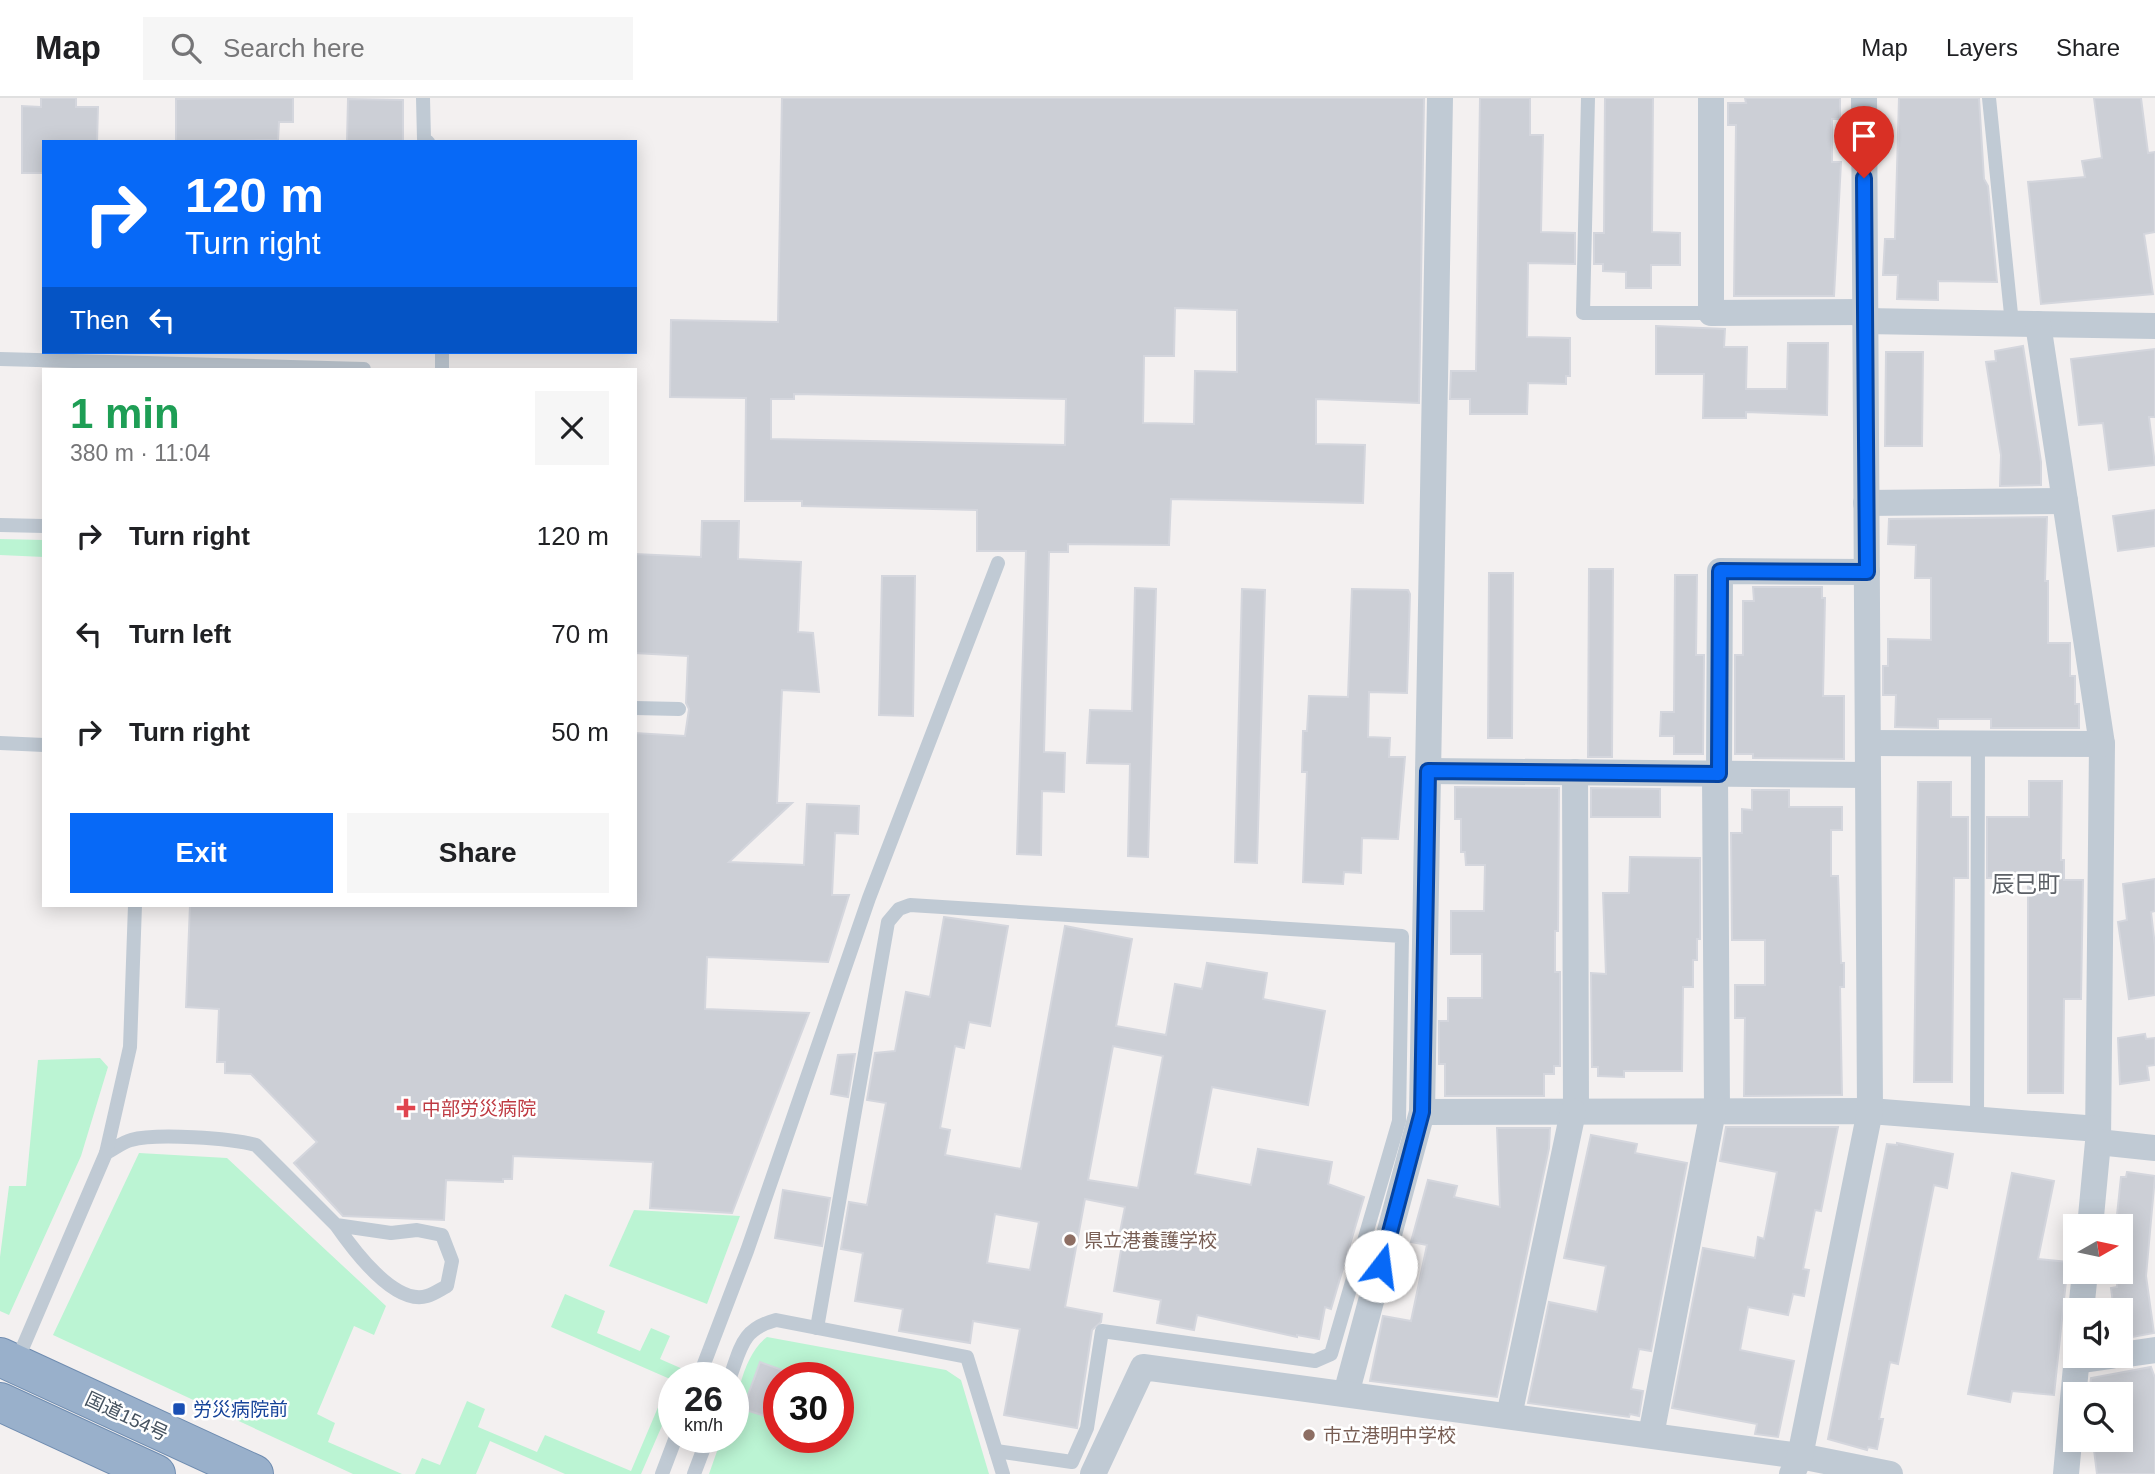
<!DOCTYPE html>
<html lang="en">
<head>
<meta charset="utf-8">
<style>
	:root { --surface:#fff; --page:#f6f6f6; --text:#202124; --muted:#757577; --line:#e0e0e0; --accent:#0769f7 }
	body { margin:0; font-family:Arial,"Noto Sans JP",sans-serif; background:var(--page); color:var(--text); height:100vh; display:flex; flex-direction:column; font-size:26px; white-space:nowrap }
	* { box-sizing:border-box; margin:0 }
	p { font-size:23px; color:var(--muted) }
	.icon { flex:none; width:38px; height:38px; fill:none; stroke:currentColor; stroke-width:2; stroke-linecap:round; stroke-linejoin:round }
	.map { position:relative; flex:1; overflow:hidden }
	.drawer { position:absolute; left:42px; top:270px; width:595px; height:539px; display:flex; flex-direction:column; background:var(--surface); border-radius:0px; box-shadow:0 4px 18px #0003 }
	.drawer>* { flex:none }
	.guide { position:absolute; left:42px; top:42px; width:595px; height:214px; border-radius:0px; box-shadow:0 4px 18px #0003; background:#0769f7; color:#fff; overflow:hidden }
	.needle { width:46px; rotate:81deg }
	.fabs { position:absolute; left:2063px; top:1116px; display:grid; gap:14px }
	.fabs a { display:grid; place-items:center; width:70px; height:70px; border-radius:0px; background:var(--surface); box-shadow:0 4px 18px #0003; font-size:35px }
	.speed { position:absolute; left:658px; top:1264px; display:flex; gap:14px; font-size:35px; font-weight:700; text-align:center }
	.speed>* { display:grid; place-content:center; width:91px; height:91px; border-radius:50%; background:var(--surface); box-shadow:0 4px 18px #0003; line-height:1 }
	.speed small { font-size:18px; font-weight:400 }
	.speed .limit { border:10px solid #d22; background:#fff; color:#111 }
	.pin { position:absolute; display:grid; place-items:center; width:60px; height:60px; color:#fff; margin:-72px -30px; border-radius:50% 50% 50% 0; rotate:-45deg; box-shadow:0 0 7px #0007 }
	.pin .icon { rotate:45deg }
	.me { position:absolute; width:77px; margin:-38px; rotate:15deg; stroke-linejoin:round; filter:drop-shadow(0 0 5px #0008) }
	.turn { display:flex; align-items:center; gap:24px; height:147px; padding:0 28px; font-size:32px }
	.turn .icon { width:91px; height:91px; stroke-width:2.5 }
	.turn b { display:block; font-size:49px; line-height:60px }
	.then { display:flex; align-items:center; height:66px; padding:0 28px; background:#0003; gap:14px; font-size:26px }
	.round { display:grid; place-items:center; flex:none; width:74px; height:74px; border-radius:0px; background:var(--page) }
	.overview { display:flex; align-items:center; justify-content:space-between; height:119px; padding:0 28px }
	h1 { font-size:42px; font-weight:800; line-height:52px; color:#1e9e55 }
	.primary-button { display:flex; gap:14px; margin-top:auto; padding:14px 28px }
	.primary-button a { flex:1; height:80px; border-radius:0px; background:var(--accent); color:#fff; font-size:28px; font-weight:800; line-height:80px; text-align:center }
	.primary-button a+a { background:var(--page); color:var(--text) }
	ul { padding:0; list-style:none }
	li { display:flex; align-items:center; gap:21px; height:98px; padding:0 28px }
	li div { flex:1 }
	li b { display:block; font-size:26px }
	li em { font-style:normal }
	header { display:flex; align-items:center; gap:42px; box-sizing:border-box; height:98px; padding:0 35px; background:var(--surface); border-bottom:2px solid var(--line) }
	header strong { font-size:33px }
	nav { display:flex; gap:38px; margin-inline-start:auto; font-size:24px }
	.search { width:490px; height:63px; background:var(--page); display:flex; align-items:center; gap:18px; box-sizing:border-box; padding:0 24px; border-radius:0px; color:var(--muted); font-size:26px }
	.map>svg:first-child { display:block }
</style>
</head>
<body>
<header>
<strong>Map</strong>
<div class="search"><svg class="icon" aria-label="search" viewBox="0 0 24 24"><circle cx="10" cy="10" r="6"/><path d="M15 15l6 6"/></svg>Search here</div>
<nav><a>Map</a><a>Layers</a><a>Share</a></nav>
</header>
<div class="map">
<svg width="2155" height="1376" viewBox="0 0 2155 1376">
	<rect width="100%" height="100%" fill="#f3f0f0"/>
	<g fill="#bbf4d3" fill-rule="evenodd">
		<path d="M0,441L44,442V459L0,457Z"/>
		<path d="M100,960L108,969L81,1058L9,1217L0,1213V1159L9,1088H26L38,962Z"/>
		<path d="M139,1055L227,1060L386,1208L374,1237L354,1228L317,1316L335,1325L328,1344L402,1376H353L53,1237Z"/>
		<path d="M634,1112L740,1118L707,1206L609,1168Z"/>
		<path d="M565,1196L605,1213L597,1235L640,1253L651,1230L670,1238L660,1261L685,1272L682,1279H674V1300L641,1376H565L490,1343L476,1376H415L422,1360L440,1367L467,1303L485,1311L478,1329L537,1354L545,1337L631,1373L670,1281L551,1229Z"/>
		<path d="M767,1239L946,1272L961,1282L989,1376H709L722,1339H733C733,1310 742,1257 767,1239ZM779,1279H838V1339H779Z"/>
	</g>
	<g fill="#cccfd6" stroke="#d4d6dd" stroke-width="2" fill-rule="evenodd">
		<path d="M41,0H76V9H98L97,44H44V75H22V8L41,9Z"/>
		<path d="M242,0H293V24H279L278,42L176,44V1Z"/>
		<path d="M782,0H1424L1419,305L1316,301V346L1365,347L1363,405L1171,401L1169,447L1068,446V454H1049L1044,654L1065,655L1064,694L1042,693L1041,757L1017,756L1026,453H977V412L802,408V403H745L746,300L670,299L671,222L778,224ZM1175,210L1237,212V274L1195,273L1194,326L1143,325L1144,258H1174ZM794,296L1066,301L1065,347L771,341V301H794Z"/>
		<path d="M1480,0H1530V37H1543L1541,134L1575,135V166L1528,165L1527,239L1570,240V278H1566V286L1528,285L1527,316H1470V301H1450L1451,273H1476Z"/>
		<path d="M1605,0H1653L1652,134L1680,135V167H1651V190H1626V174L1603,173V166H1594V135H1604Z"/>
		<path d="M1745,0H1840V21H1832V64H1841L1834,198H1734L1736,27H1728V5H1746Z"/>
		<path d="M1899,0H1979L1984,81L1988,88L1997,184L1938,183V202L1897,201L1898,177H1883L1885,141H1895Z"/>
		<path d="M2094,0H2141L2148,55L2155,54V134L2144,136L2153,196L2041,206L2028,84L2085,79L2082,63L2102,60Z"/>
		<path d="M348,1L403,2V44H347Z"/>
		<path d="M1656,228L1725,231L1724,249H1747L1746,291H1787L1788,245H1828L1827,317L1746,314V320H1703L1704,276H1656Z"/>
		<path d="M2023,248L2041,364V387L2000,388L2001,357L1986,264L1996,263L1995,253Z"/>
		<path d="M2155,251V319H2149L2155,367L2109,372L2103,325L2079,327L2071,261Z"/>
		<path d="M1886,254H1923L1922,348H1885Z"/>
		<path d="M2155,412V448L2118,453L2113,418Z"/>
		<path d="M2047,419L2045,483H2048V545H2070V578H2075V606H2079V630H1991V621H1938V630L1895,629L1896,597H1883V568H1888V541L1931,542V480H1915L1916,447L1888,446L1889,421Z"/>
		<path d="M702,423H739L738,461L801,464L798,534L813,535L819,594L782,592L777,705H792L729,764L804,767L807,706L859,708L858,736L835,735L832,797H849L828,864L707,859L705,911L809,915L732,1115L650,1110L653,1064L513,1058L512,1081H503V1084L446,1082L444,1122L343,1118L294,1065L317,1044L251,976L225,975V964H217L219,911L186,909L190,807H635V635L685,638L689,611L686,605L688,558L635,555V456L701,459Z"/>
		<path d="M1589,471H1613L1612,659H1588Z"/>
		<path d="M1489,475H1513L1512,640H1488Z"/>
		<path d="M1675,477H1697L1696,557H1704L1703,656H1674V638H1660L1661,614H1674Z"/>
		<path d="M882,478H915L913,618L879,617Z"/>
		<path d="M1753,489H1822V500H1825L1823,598H1844V661L1753,660V656H1735V557H1743V503H1754Z"/>
		<path d="M1135,490L1156,491L1148,759L1128,758L1130,666L1087,665L1090,612L1132,613Z"/>
		<path d="M1242,491L1265,492L1257,765L1235,764Z"/>
		<path d="M1352,491L1408,492L1410,496L1407,595L1369,594L1368,639L1390,640L1389,659H1405L1398,741L1362,740L1361,775L1344,774L1343,786L1303,784L1307,674H1302L1303,633H1307L1309,598L1348,599Z"/>
		<path d="M2029,683H2062L2061,762H2064V782H2083L2081,901H2064L2063,995H2028V780H1987V719H2029Z"/>
		<path d="M1918,684H1951V719H1968V780H1954L1952,984H1914Z"/>
		<path d="M1455,689L1559,690L1558,833H1555V874H1560V968H1554V976H1544V998H1445V966H1439V923H1448V900H1482V856H1451V813H1484L1485,767H1466L1465,754H1461V721H1455Z"/>
		<path d="M1591,690L1660,691V719H1591Z"/>
		<path d="M1752,692H1789V709H1842V732H1831V778H1838L1841,865H1844V889H1840L1842,997L1744,998L1745,920H1735V887H1765V842H1732L1731,735H1742V711L1752,712Z"/>
		<path d="M1630,759L1700,760V841H1697V862H1693V889H1683L1682,973H1624V979L1598,978V969H1592L1591,875L1606,876L1603,795H1629Z"/>
		<path d="M2155,781V813L2151,814L2155,848V897L2129,901L2118,824L2127,822L2123,786Z"/>
		<path d="M944,819L1008,828L990,928L969,924L964,950L955,948L940,1030L950,1032L945,1057L1021,1071L1065,828L1132,841L1116,928L1166,937L1175,886L1202,891L1207,865L1267,875L1263,901L1325,913L1308,1007L1212,989L1195,1076L1251,1087L1258,1051L1332,1064L1328,1086L1364,1099L1331,1211L1325,1209L1319,1241L1297,1237V1239L1197,1217L1194,1232L1157,1225L1161,1202L1114,1193L1124,1135L1120,1134L1125,1109L1085,1101L1065,1209L1102,1216L1101,1224L1092,1232L1077,1330L1004,1317L1020,1231L973,1223L970,1245L899,1233L903,1211L855,1203L863,1155L841,1151L849,1104L867,1107L886,1005L867,1002L875,955L895,953L906,894L930,899ZM1113,948L1163,958L1138,1090L1088,1082ZM995,1116L1039,1124L1030,1172L987,1165Z"/>
		<path d="M2145,936L2146,941L2155,940V967L2147,968L2149,982L2120,986L2118,940Z"/>
		<path d="M855,956L848,999L831,996L838,957Z"/>
		<path d="M1726,1029H1838L1821,1113L1815,1112L1803,1171L1809,1172L1804,1198L1793,1196L1788,1217L1748,1209L1740,1252L1794,1263L1778,1339L1755,1336L1757,1326L1672,1310L1703,1150L1755,1160L1758,1139L1764,1141L1777,1074L1720,1063Z"/>
		<path d="M1497,1030H1550L1549,1050L1497,1299L1370,1283L1383,1218L1411,1223L1427,1147L1411,1144L1428,1082L1457,1088L1454,1099L1500,1109Z"/>
		<path d="M1591,1037L1637,1046L1635,1055L1687,1065L1651,1253L1639,1251L1631,1291L1643,1293L1639,1318L1630,1316L1629,1319L1528,1305L1549,1204L1597,1214L1606,1168L1564,1160Z"/>
		<path d="M1897,1045L1953,1056L1947,1090L1934,1087L1898,1266L1890,1264L1879,1321H1883L1877,1351L1868,1349L1867,1352L1828,1341L1887,1046L1897,1047Z"/>
		<path d="M2127,1074L2155,1078L2146,1178L2154,1235L2121,1241V1213H2114L2111,1190L2117,1189L2118,1174H2121V1118L2117,1117L2121,1079H2126Z"/>
		<path d="M2012,1075L2054,1083L2038,1161L2068,1164L2054,1297L2012,1293L2010,1304L1968,1296Z"/>
		<path d="M783,1092L830,1100L822,1148L775,1140Z"/>
		<path d="M760,1264L785,1273L782,1279H779V1289L768,1319L743,1311Z"/>
		<path d="M2151,1269L2155,1280V1376H2097L2093,1344L2121,1342V1297H2089L2091,1280Z"/>
	</g>
	<g fill="none" stroke-linecap="round" stroke-linejoin="round">
		<g stroke="#6f8cb0" stroke-width="40">
			<g id="trunk">
				<path d="M0,1259L254,1376"/>
				<path d="M0,1304L156,1376"/>
			</g>
		</g>
		<g stroke="#c0cad4" stroke-width="14">
			<path d="M423,0L424,41L428,44"/>
			<path d="M1588,0L1583,215H1711"/>
			<path d="M1989,0L2012,226"/>
			<path d="M0,261L364,271"/>
			<path d="M442,271V254"/>
			<path d="M0,427L44,428"/>
			<path d="M635,610L679,611"/>
			<path d="M0,645L44,647"/>
			<path d="M1977,1021L1978,645"/>
			<path d="M106,1055C114,1051 123,1044 131,1042C156,1035 231,1040 256,1047L336,1127L391,1135L417,1132L442,1137L452,1163L447,1188C441,1191 434,1196 427,1198C394,1208 352,1150 336,1127"/>
			<path d="M817,1230L888,824L899,811L910,807L1402,838L1399,1023L1331,1256L1315,1263L1102,1233L1087,1330L1072,1364L996,1353"/>
			<path d="M16,1265L106,1055L130,949L135,807"/>
			<path d="M699,1279L747,1153L869,800L998,465"/>
			<path d="M730,1279C741,1249 742,1231 776,1222L967,1259L1003,1376"/>
			<path d="M662,1376L676,1339"/>
			<path d="M694,1376L708,1339"/>
		</g>
		<g stroke="#c0cad4" stroke-width="26">
			<path d="M1711,0V215L1865,214"/>
			<path d="M1865,223L2155,228"/>
			<path d="M2038,226L2102,646L2098,1044L2090,1129"/>
			<path d="M1866,405L2065,403"/>
			<path d="M1868,645L2102,646"/>
			<path d="M1428,673L1868,677"/>
			<path d="M1575,674L1576,1014"/>
			<path d="M1715,675L1717,1013"/>
			<path d="M1719,676L1720,473L1867,474"/>
			<path d="M1422,1014L1870,1013L2098,1031"/>
			<path d="M2098,1044L2155,1050"/>
			<path d="M2081,1213L2085,1174"/>
			<path d="M2121,1257L2155,1252"/>
			<path d="M2076,1263L2111,1258"/>
			<path d="M1346,1296L1422,1014L1440,0"/>
			<path d="M1509,1318L1573,1014"/>
			<path d="M1651,1337L1713,1013"/>
			<path d="M1093,1376L1143,1269L1800,1358L1890,1376"/>
			<path d="M1792,1376L1800,1358L1870,1013L1864,0"/>
			<path d="M2066,1376L2077,1258"/>
		</g>
		<use href="#trunk" stroke="#99b0cb" stroke-width="38"/>
	</g>
	<g fill="none" stroke-linecap="round" stroke-linejoin="round">
		<g stroke="#0544a1" stroke-width="18">
			<path id="route" d="M1381,1168L1422,1014L1428,673L1719,676L1720,473L1867,474L1864,80"/>
		</g>
		<use href="#route" stroke="#0769f7" stroke-width="12"/>
	</g>
	<path fill="#e0444e" stroke="#fff" stroke-width="2.5" d="M402.5 999.5h7v7h7v7h-7v7h-7v-7h-7v-7h7z"/>
	<g fill="#8d6e63" stroke="#fff" stroke-width="2.5">
		<circle cx="1070" cy="1142" r="7"/>
		<circle cx="1309" cy="1337" r="7"/>
	</g>
	<rect fill="#1a4fb4" stroke="#fff" stroke-width="2.5" x="172" y="1304" width="14" height="14" rx="3.5"/>
	<g text-anchor="middle" stroke-width="5" stroke-linejoin="round" paint-order="stroke">
		<g font-size="19" fill="#be3a42" stroke="#fff" text-anchor="start">
			<text x="422" y="1017">中部労災病院</text>
		</g>
		<g font-size="19" fill="#785e54" stroke="#fff" text-anchor="start">
			<text x="1084" y="1149">県立港養護学校</text>
			<text x="1323" y="1344">市立港明中学校</text>
		</g>
		<g font-size="19" fill="#164399" stroke="#fff" text-anchor="start">
			<text x="193" y="1318">労災病院前</text>
		</g>
		<g font-size="19" fill="#465360" stroke="#fff">
			<text transform="translate(127 1318) rotate(25)" y="7">国道154号</text>
		</g>
		<g font-size="23" fill="#5c6066" stroke="#fff">
			<text x="2026" y="794">辰巳町</text>
		</g>
	</g>
</svg>
<div class="fabs">
<a><svg class="needle" viewBox="-14 -14 28 28"><path d="M0-13l5 13h-10z" fill="#e53935"/><path d="M0 13l5-13h-10z" fill="#757577"/></svg></a>
<a><svg class="icon" aria-label="sound" viewBox="0 0 24 24"><path d="M4 9h4l5-4v14l-5-4H4zM17 9q2 3 0 6"/></svg></a>
<a><svg class="icon" aria-label="search" viewBox="0 0 24 24"><circle cx="10" cy="10" r="6"/><path d="M15 15l6 6"/></svg></a>
</div>
<div class="speed"><div>26<small>km/h</small></div><div class="limit">30</div></div>
<div class="pin" style="left:1864px;top:80px;background:#d93025"><svg class="icon" aria-label="arrive" viewBox="0 0 24 24"><path d="M6 21V4h12l-3 4 3 4H6"/></svg></div>
<svg class="me" style="left:1381px;top:1168px" viewBox="-20 -20 40 40"><circle r="19" fill="#fff"/><path d="M0-13L10 11 0 6-10 11z" fill="#0769f7"/></svg>
<div class="guide">
<div class="turn"><svg class="icon" aria-label="right" viewBox="0 0 24 24"><path d="M7 20v-9h11M14 6l5 5-5 5"/></svg><div><b>120 m</b>Turn right</div></div>
<div class="then">Then<svg class="icon" aria-label="left" viewBox="0 0 24 24"><path d="M17 20v-9H6M10 6l-5 5 5 5"/></svg></div>
</div>
<section class="drawer">
<div class="overview"><div><h1>1 min</h1><p>380 m · 11:04</p></div><a class="round"><svg class="icon" aria-label="close" viewBox="0 0 24 24"><path d="M6 6l12 12M18 6L6 18"/></svg></a></div>
<ul>
<li><svg class="icon" aria-label="right" viewBox="0 0 24 24"><path d="M7 20v-9h11M14 6l5 5-5 5"/></svg><div><b>Turn right</b></div><em>120 m</em></li>
<li><svg class="icon" aria-label="left" viewBox="0 0 24 24"><path d="M17 20v-9H6M10 6l-5 5 5 5"/></svg><div><b>Turn left</b></div><em>70 m</em></li>
<li><svg class="icon" aria-label="right" viewBox="0 0 24 24"><path d="M7 20v-9h11M14 6l5 5-5 5"/></svg><div><b>Turn right</b></div><em>50 m</em></li>
</ul>
<div class="primary-button"><a>Exit</a><a>Share</a></div>
</section>
</div>
</body>
</html>
